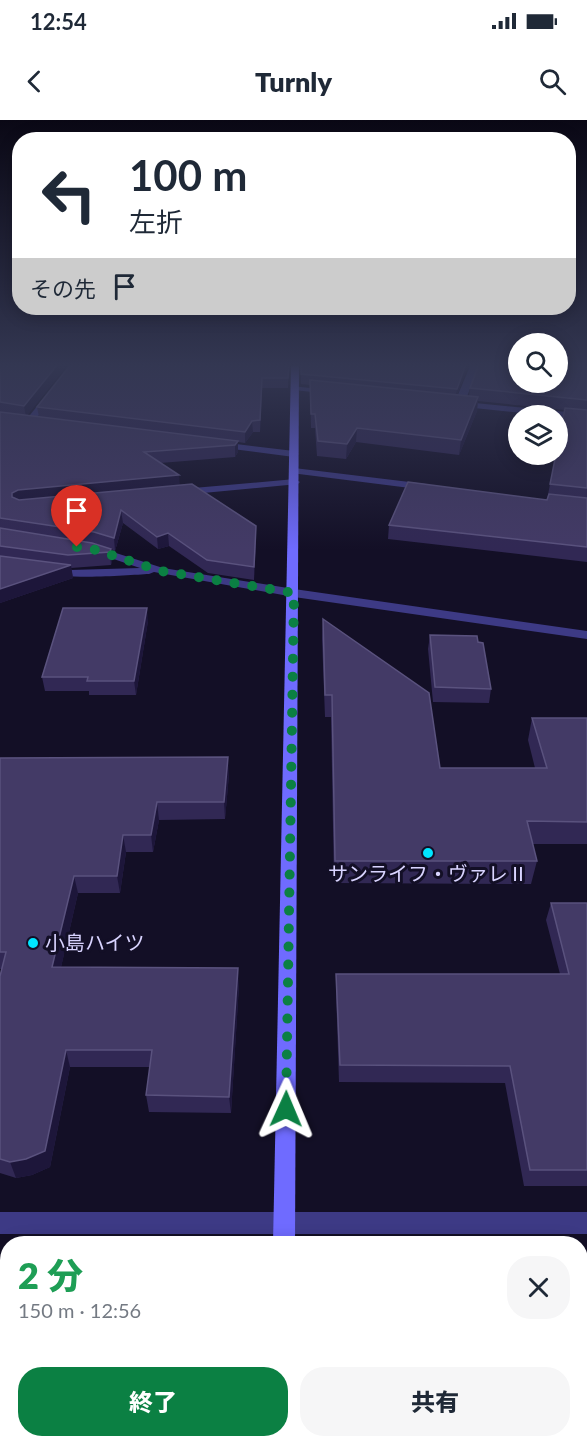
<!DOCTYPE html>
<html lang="ja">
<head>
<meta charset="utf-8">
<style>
	:root { --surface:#fff; --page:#f6f6f7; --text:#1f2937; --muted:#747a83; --accent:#0b8043 }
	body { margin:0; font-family:Lato,"Noto Sans JP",sans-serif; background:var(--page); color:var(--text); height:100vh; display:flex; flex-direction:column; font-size:22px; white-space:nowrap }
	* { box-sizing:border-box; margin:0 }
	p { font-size:20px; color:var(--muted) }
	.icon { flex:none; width:33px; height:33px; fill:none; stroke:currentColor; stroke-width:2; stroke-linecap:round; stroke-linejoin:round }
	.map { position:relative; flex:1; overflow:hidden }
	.sheet { position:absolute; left:0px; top:1116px; width:588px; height:212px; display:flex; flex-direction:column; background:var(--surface); border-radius:24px 24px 0 0; box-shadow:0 3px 15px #0003 }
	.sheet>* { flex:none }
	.top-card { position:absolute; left:12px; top:12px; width:564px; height:183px; border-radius:24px; box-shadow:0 3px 15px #0003; background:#fff; color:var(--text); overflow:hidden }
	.controls { position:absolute; left:508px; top:213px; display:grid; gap:12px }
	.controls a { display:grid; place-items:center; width:60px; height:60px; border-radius:50%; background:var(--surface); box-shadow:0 3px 15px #0003; font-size:30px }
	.pin { position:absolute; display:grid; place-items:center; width:51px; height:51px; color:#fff; margin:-62px -26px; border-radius:50% 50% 50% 0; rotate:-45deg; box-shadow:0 0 6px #0007 }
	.pin .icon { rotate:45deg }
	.me { position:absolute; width:66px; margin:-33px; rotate:1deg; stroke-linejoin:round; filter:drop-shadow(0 0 4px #0008) }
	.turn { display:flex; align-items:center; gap:21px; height:126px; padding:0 18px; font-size:27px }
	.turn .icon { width:78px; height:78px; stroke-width:2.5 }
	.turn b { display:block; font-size:42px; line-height:51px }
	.then { display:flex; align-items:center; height:57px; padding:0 18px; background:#0003; gap:12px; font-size:22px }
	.round { display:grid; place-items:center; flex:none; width:63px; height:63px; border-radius:24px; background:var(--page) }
	.head { display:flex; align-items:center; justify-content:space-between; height:102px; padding:0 18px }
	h1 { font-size:36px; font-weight:800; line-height:45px; color:#1e9e55 }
	.primary-button { display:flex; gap:12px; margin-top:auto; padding:12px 18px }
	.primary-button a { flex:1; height:69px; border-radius:24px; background:var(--accent); color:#fff; font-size:24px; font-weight:800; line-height:69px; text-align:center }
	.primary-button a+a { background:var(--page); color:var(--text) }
	.status { display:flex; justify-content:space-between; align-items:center; height:42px; padding:0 30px; background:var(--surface); direction:ltr }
	.status svg { height:16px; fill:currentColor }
	header { display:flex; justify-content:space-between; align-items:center; height:78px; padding:0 18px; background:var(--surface); font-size:27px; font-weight:800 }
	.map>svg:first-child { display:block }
</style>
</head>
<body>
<div class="status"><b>12:54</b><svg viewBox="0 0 49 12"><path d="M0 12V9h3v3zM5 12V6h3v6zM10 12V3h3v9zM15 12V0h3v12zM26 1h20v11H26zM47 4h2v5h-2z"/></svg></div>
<header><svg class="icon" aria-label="back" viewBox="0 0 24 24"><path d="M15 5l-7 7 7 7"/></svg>Turnly<svg class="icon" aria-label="search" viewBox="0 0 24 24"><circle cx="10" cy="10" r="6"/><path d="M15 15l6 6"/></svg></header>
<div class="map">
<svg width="587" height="1327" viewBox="0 0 587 1327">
	<rect width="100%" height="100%" fill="#130f26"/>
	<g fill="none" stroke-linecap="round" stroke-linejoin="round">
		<path fill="#3d3a85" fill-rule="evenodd" d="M295,359L300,362L298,364L182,375L177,372L182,369Z"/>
		<g fill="#3d3a85" fill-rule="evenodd">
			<path d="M71,244H79L32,304H26V300Z"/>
			<path d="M471,244H479L465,282L587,294V300L455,286L454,284Z"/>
			<path d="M291,266L330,270L334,272L330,274L294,270H291Z"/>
			<path d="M220,322L294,331L299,334L294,337L217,327V323Z"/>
			<path d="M294,348L426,364L431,367L426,370L291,353L289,351Z"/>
			<path d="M94,426L163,448L294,469L587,511V519L294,477L154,452L149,454C129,455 60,461 47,451L53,448L70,450L140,448L90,431V427Z"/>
			<rect x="0" y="1092" width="587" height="22"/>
		</g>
		<g fill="#6f6bff" fill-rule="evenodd">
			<path d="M291,244H299L295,1124H273Z"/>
			<rect x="266" y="1320" width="26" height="7"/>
		</g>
	</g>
	<g fill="#312854">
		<path d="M0,244H68L27,295L39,297L37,287L289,244L288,268H262L260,312H253L245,323L238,322V332L235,337L160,343L180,365L256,418L254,460L208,453L169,426L158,429L123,403L115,431L111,429L112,441L111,445L71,448L73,458L0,483Z"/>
		<path d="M301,244L468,246L457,275L469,276L470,268L587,244V442L388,419L389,405L547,380L564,290L478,281L477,291L459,335L356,322L346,339L317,336L315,308H311L310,265L301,264Z"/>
		<path d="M323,499L440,648H535L528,620L532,598H587V724H532L537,741L531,764L334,763L331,597H325L322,519Z"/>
		<path d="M148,501L136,575H89V571H45L42,557Z"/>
		<path d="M430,515L478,522L491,569L489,583L433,582L428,529Z"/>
		<path d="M0,638L229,654L225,699L159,700L153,732H126L120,773H78L61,847L239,865L231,993L149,992L146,975L150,947H70L50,1047L32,1055L16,1058L0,1053V856L2,849H0Z"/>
		<path d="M551,783H587V1066H524L505,963L339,962L336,871V854H560L546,800Z"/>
		<path d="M580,1135H587V1325H569L568,1320H580Z"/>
	</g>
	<g fill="#1d163a">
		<path d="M58,244H68L26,297L24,286Z"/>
		<path d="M466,244H468V246L455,280L457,269Z"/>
		<path d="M262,258V268L260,312V300Z"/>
		<path d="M478,277L477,291L459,335L461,320Z"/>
		<path d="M252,301L253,312L245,323V312Z"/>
		<path d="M357,308L356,322L346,339L347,324Z"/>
		<path d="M238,321V332L235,337V325Z"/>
		<path d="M179,355L180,367L15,385L12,377V373L18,370Z"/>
		<path d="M121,390L123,403L115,431L114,418Z"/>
		<path d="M256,406V418L254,460V447Z"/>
		<path d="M168,413L169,426L158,429L157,417Z"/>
		<path d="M111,429L112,441L111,445L110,432Z"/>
		<path d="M71,445L73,458L0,483V469Z"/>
		<path d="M147,488L148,501L136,575L134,561Z"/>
		<path d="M228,637L229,654L225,699L224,682Z"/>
		<path d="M157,682L159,700L153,732L151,715Z"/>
		<path d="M123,715L126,732L120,773L117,756Z"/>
		<path d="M74,756L78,773L57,865L52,847Z"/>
		<path d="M238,848L239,865L231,993L229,977Z"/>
		<path d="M66,930L70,947L50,1047L32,1055L16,1058L10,1042Z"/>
		<path d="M83,1320H92L91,1327H82Z"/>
	</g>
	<g fill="#433a66" stroke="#5a527e" stroke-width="1.5">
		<path d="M0,244H58L24,286L0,282Z"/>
		<path d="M71,244H289L288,258H262L260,300L252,301L245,312L37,287Z"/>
		<path d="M301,244H466L457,269L301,254Z"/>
		<path d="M479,244H519V262H558V244H587V280L470,268Z"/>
		<path d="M310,260L478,277L461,320L357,308L347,324L318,321L315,294H311Z"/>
		<path d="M565,288L587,290V368L550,364L556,334H558V324Z"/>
		<path d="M0,292L238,321L235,325L144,332L179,355L18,370L12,373V377L19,380L192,364L256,406L254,447L207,440L168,413L157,417L121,390L114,418L94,412L0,398Z"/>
		<path d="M408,362L547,380L549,374L587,378V427L389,405Z"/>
		<path d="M0,408L92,423L111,429L110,432L68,435L0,426Z"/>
		<path d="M0,436L71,445L0,469Z"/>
		<path d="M63,488H147L134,561H87L88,557H42Z"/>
		<path d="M323,499L429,573L440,648H547L532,598H587V702L527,701L537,741H335L332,575H325Z"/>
		<path d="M430,515L477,516L478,522L483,523L491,569L435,567Z"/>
		<path d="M228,637L224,682H157L151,715H123L117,756H74L52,847L238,848L229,977L146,975L152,930H66L45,1031L26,1039L10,1042L0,1039V856L6,832H0V638Z"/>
		<path d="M551,783H587V1050H530L510,946L340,945L336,854H569Z"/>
		<rect x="580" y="1135" width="7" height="177"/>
		<path d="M0,1272H8V1320H83L82,1327H0Z"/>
	</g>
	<linearGradient id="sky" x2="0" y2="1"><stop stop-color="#0a0815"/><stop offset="0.57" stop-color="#333752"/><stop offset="1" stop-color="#333752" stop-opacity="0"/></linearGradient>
	<rect width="587" height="430" fill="url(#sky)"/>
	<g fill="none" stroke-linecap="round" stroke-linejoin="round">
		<path stroke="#0b8043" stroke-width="10" stroke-dasharray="0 18" d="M77,427L96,430L161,451L294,473L286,989"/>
	</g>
	<g fill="#00e5ff" stroke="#130f26" stroke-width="2">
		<circle cx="428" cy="733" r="6"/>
		<circle cx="33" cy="823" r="6"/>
	</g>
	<g text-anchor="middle" stroke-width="6" stroke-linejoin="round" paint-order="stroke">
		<g font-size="20" fill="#d9d4ff" stroke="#130f26">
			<text x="428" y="761">サンライフ・ヴァレⅡ</text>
			<text x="45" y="830" text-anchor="start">小島ハイツ</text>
		</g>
	</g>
</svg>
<div class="controls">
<a><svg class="icon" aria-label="search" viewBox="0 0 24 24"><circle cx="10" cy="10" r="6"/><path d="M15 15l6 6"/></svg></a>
<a><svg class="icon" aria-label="layers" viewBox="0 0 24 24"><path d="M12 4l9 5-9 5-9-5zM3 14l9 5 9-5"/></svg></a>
</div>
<div class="pin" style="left:77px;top:427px;background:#d93025"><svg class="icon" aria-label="arrive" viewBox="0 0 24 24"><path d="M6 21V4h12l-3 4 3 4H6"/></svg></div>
<svg class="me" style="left:286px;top:989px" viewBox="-20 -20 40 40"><path d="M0-17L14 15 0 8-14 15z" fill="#0b8043" stroke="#fff" stroke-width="4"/></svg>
<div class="top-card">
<div class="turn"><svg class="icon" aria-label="left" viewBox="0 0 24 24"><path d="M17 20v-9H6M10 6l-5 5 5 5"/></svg><div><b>100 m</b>左折</div></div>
<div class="then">その先<svg class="icon" aria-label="arrive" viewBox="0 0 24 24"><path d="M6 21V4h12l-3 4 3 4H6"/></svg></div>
</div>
<section class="sheet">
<div class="head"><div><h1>2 分</h1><p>150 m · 12:56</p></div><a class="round"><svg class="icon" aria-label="close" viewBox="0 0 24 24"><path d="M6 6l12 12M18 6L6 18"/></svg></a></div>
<div class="primary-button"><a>終了</a><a>共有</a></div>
</section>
</div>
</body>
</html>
